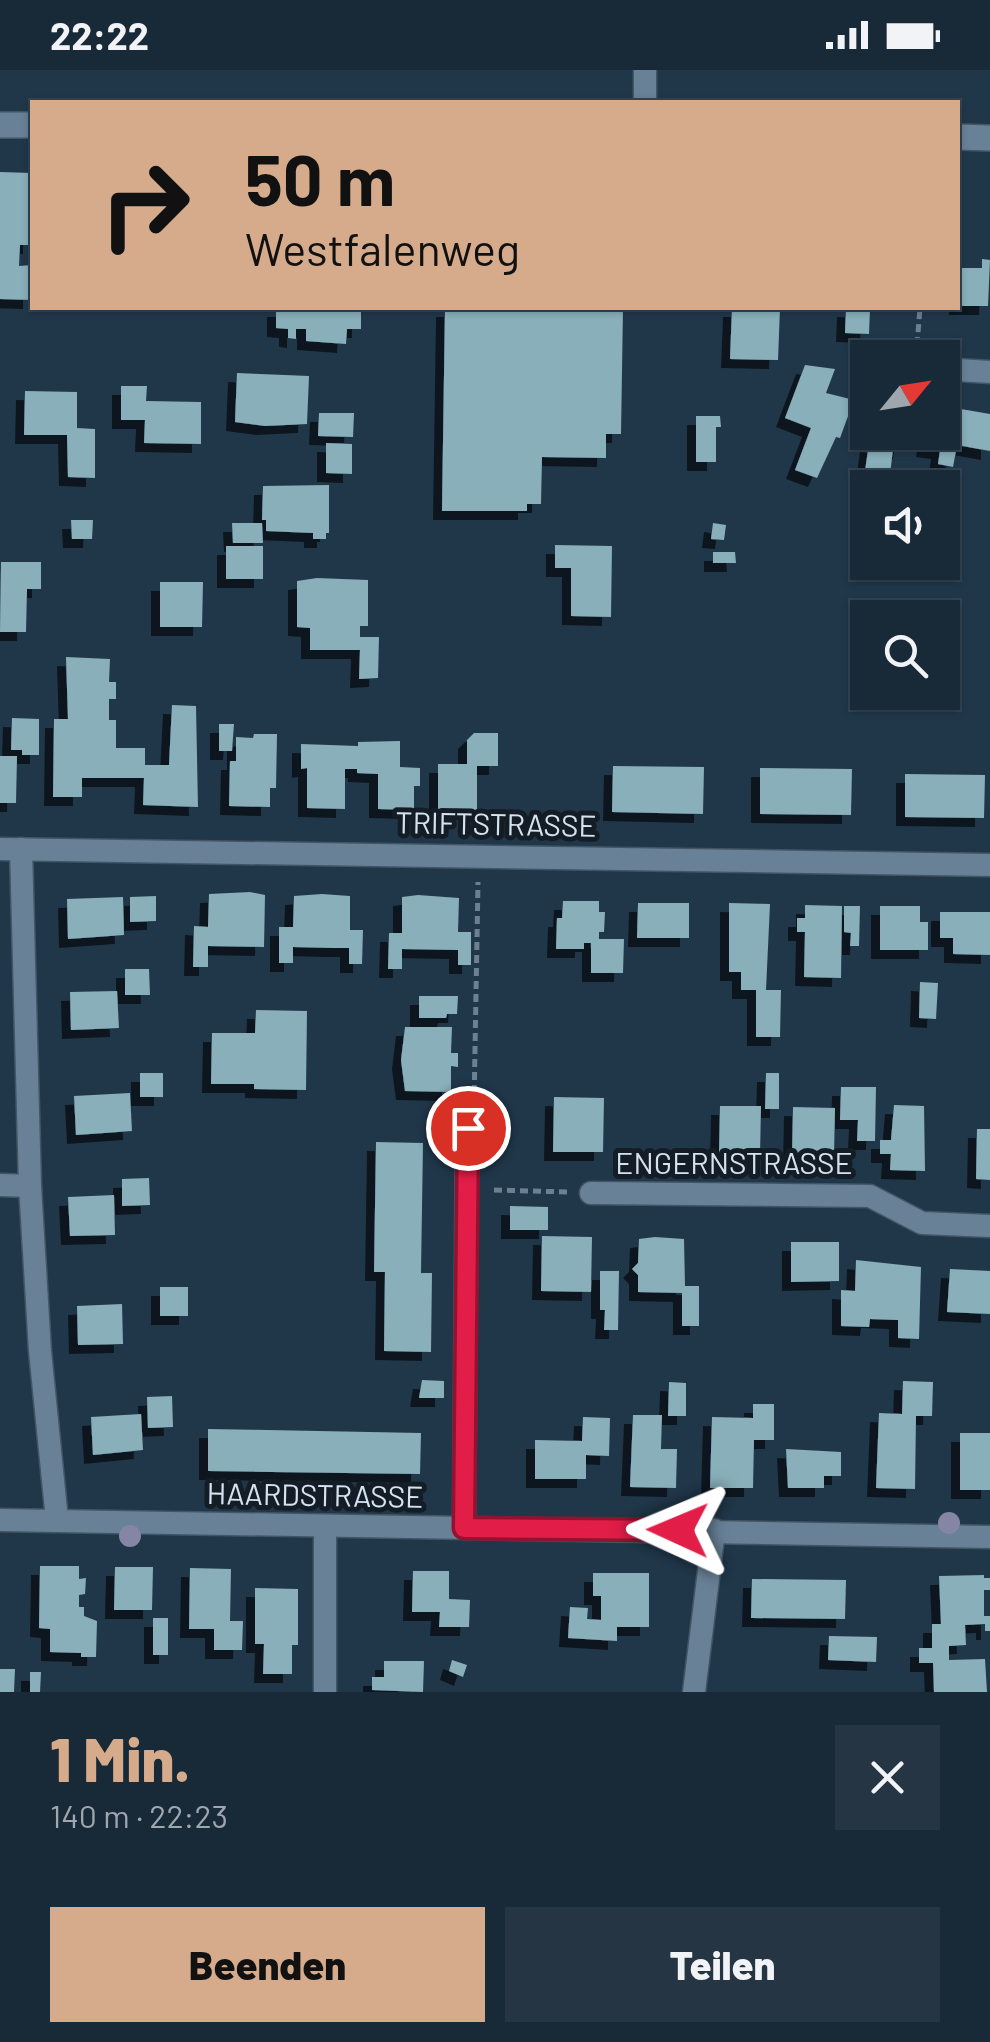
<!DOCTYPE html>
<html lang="de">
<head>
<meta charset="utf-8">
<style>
	:root { --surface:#182938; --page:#253543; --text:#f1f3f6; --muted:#9fa6ae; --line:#364553; --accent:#d6ab8b }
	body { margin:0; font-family:Barlow,sans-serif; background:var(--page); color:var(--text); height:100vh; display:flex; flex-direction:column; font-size:38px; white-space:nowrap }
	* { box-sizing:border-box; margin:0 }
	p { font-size:32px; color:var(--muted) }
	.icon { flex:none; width:55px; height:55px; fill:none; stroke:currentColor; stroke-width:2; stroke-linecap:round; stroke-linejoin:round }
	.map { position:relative; height:1622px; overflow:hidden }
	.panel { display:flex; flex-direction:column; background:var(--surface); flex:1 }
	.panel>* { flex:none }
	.hud { position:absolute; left:30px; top:30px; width:930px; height:210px; border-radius:0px; box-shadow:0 2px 8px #0004,0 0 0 2px var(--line); background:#d6ab8b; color:#111; overflow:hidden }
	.needle { width:65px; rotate:60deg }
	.controls { position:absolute; left:850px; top:270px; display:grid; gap:20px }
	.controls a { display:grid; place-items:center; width:110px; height:110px; border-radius:0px; background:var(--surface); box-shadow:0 2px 8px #0004,0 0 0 2px var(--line); font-size:50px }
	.pin { position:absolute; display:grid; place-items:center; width:85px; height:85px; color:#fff; margin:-42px; border:5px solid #fff; border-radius:50%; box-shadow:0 2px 10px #0007 }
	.me { position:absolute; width:110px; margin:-55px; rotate:271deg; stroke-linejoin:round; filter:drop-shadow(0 0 8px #0008) }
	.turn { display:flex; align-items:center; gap:35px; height:210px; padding:0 50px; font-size:45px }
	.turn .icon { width:130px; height:130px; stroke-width:2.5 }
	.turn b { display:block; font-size:70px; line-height:85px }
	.round { display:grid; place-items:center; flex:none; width:105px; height:105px; border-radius:0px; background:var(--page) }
	.head { display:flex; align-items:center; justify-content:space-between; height:170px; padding:0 50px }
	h1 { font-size:60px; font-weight:800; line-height:75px; color:var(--accent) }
	.action { display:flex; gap:20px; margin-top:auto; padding:20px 50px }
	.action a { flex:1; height:115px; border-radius:0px; background:var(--accent); color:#111; font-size:40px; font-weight:800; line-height:115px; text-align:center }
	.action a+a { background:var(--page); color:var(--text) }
	.status { display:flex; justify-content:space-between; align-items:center; height:70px; padding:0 50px; background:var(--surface); direction:ltr }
	.status svg { height:28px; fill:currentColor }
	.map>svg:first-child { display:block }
</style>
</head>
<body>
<div class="status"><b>22:22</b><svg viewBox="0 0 49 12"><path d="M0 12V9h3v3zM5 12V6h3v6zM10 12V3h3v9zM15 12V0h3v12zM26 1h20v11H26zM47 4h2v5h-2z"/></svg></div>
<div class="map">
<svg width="990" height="1622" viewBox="0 0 990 1622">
	<defs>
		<filter id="shadow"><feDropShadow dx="-9" dy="9" stdDeviation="0" flood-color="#0009"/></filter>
	</defs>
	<rect width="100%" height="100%" fill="#20374a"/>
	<g fill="#88afba" filter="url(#shadow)">
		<path d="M0,102L32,103V175H20L19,196L32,195V230L0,229Z"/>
		<path d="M982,189L990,190L988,236H958V198H982Z"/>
		<path d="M276,238H361V259H347L346,274L306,271V259H296V269L288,268V259L276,258Z"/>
		<path d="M445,238H623L621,364H606V388L542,387L541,434H527V441H442Z"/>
		<path d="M732,238H780L778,290L730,289Z"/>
		<path d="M846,238L870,239L869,264L845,263Z"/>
		<path d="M805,295L835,299L826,323L854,330L840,368L836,367L817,408L795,400L811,358L785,348Z"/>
		<path d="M237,303L309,306L307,354L265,356L235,352Z"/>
		<path d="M121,316H147L146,331L201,332V374L144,373L145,350H121Z"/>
		<path d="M25,321L77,322V358L95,359V408L68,407L67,365H24Z"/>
		<path d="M961,339L990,344V381L957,375L953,397L938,394L940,380L925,378L926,371L904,367L902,380L893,379L890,405L865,401L869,373L881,374L883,362H942V355L958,357Z"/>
		<path d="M319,343H354L353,367L318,366Z"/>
		<path d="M696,346H720L721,357H716V392H696Z"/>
		<path d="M326,373L352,374V404L326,403Z"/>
		<path d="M329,415V463H326V469H313V463L266,461V450H262L263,416Z"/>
		<path d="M71,450H93L92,469H72Z"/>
		<path d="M232,453H262L263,473H233Z"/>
		<path d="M713,453L726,455L724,470L711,469Z"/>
		<path d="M555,475L612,476L611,547L571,546V498H555Z"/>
		<rect x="226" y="476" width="37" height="33"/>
		<path d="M713,482H735L736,493H713Z"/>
		<path d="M1,492H41V519H27L26,562H0Z"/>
		<path d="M317,508L368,510V556H360V567H379L378,608L359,609L360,580H310V558L297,557V511Z"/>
		<path d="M160,512H203L202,557H160Z"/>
		<path d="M66,587L110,589L109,612H116V629H109V650H116V678H145V695H169L172,635L196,636L198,737L143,735L144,708H82V727H53L54,649H68Z"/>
		<path d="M12,648L39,649V685H22V680H11Z"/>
		<path d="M219,654H234L232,681H219Z"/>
		<path d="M474,663H498V696H477V740H438V694H467V670Z"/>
		<path d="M254,664H277L276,718H270V737L229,736L230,691H236V667L253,668Z"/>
		<path d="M400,671V697L420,698V716H414V740L378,739V704L357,703V699H345V739L307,738V698L301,699V674L358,676V672Z"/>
		<path d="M0,686H17L16,733H0Z"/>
		<path d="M613,696L704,697L703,744L612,742Z"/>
		<path d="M760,698L852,699L851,745L760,744Z"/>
		<path d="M905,704L985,705L984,748L905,747Z"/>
		<path d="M250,822L265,825L264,877L208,876V897H193L194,856L208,857L209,824Z"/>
		<path d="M322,824L350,826V860H363L362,894H349V878H334L293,877V893H279V857H293L294,826Z"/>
		<path d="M418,825L459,828L458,862H471V895H458V880L402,879V899H388L389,863H402V827Z"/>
		<path d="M156,826V851L130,852V827Z"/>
		<path d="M123,827L124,865L68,869L67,829Z"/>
		<path d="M563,831H599V842H605L604,862H599V869H624L623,903H591V873H584V879H556L557,848H562Z"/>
		<path d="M638,833H689V868H637Z"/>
		<path d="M729,833L770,834L766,920H781L780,967H756V920H741V902H729Z"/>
		<path d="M805,835L842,836L841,908L804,907L805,862H797V848H805Z"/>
		<path d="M844,836H860L859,876H850L851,863L844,862Z"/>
		<path d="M880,836H920V852H928V880H880Z"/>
		<path d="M940,842H990V885L953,884V868H940Z"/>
		<path d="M125,899H149L150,925H125Z"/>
		<path d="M920,912L938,913L936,949L919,948Z"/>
		<path d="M117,921L119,958L71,960L70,922Z"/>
		<path d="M419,926H458L457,944H447L446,948H419Z"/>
		<path d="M256,940L307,941L306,1020L254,1019V1014H211L212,963H255Z"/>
		<path d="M405,957H452L451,983H458V997L451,996V1022L405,1021L401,990Z"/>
		<rect x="140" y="1003" width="23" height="24"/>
		<path d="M766,1003H779V1039H765Z"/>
		<path d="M841,1017H876L875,1071H857L858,1050H840Z"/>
		<path d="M130,1023L132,1061L76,1065L74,1026Z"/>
		<path d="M554,1027L604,1028L603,1082H553Z"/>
		<path d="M894,1035L924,1036L925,1101L890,1100L891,1084H880V1070H891Z"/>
		<path d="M720,1036H761L760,1085L719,1084Z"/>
		<path d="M793,1037L835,1038L834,1086H792Z"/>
		<path d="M977,1059H990V1110L976,1109Z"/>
		<path d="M376,1072L423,1073L421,1203H432L431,1282L384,1281L385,1202H374Z"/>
		<path d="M149,1108L150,1135L122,1136V1109Z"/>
		<path d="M114,1125L115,1165L70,1166L68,1127Z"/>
		<path d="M510,1136L548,1137V1160H510Z"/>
		<path d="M542,1166L592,1167L591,1222L541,1221Z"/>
		<path d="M655,1167L684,1169L685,1216H699V1256H682V1223L638,1222V1205L632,1199L638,1193L639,1169Z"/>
		<path d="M791,1172H839V1211L791,1212Z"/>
		<path d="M856,1190L921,1197L919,1269L898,1268V1250L870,1249L869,1257L841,1256V1220L855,1221Z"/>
		<path d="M950,1199L990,1201V1244L947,1242Z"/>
		<path d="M600,1201H619L618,1260H604L605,1240H600Z"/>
		<rect x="160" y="1217" width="28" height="29"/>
		<path d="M122,1234L123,1274L78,1275L77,1236Z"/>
		<path d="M422,1310L444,1311V1328H419Z"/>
		<path d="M903,1311L933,1312L932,1346H916L915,1419L876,1418L879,1343L902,1344Z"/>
		<path d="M669,1312L686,1313V1346H668Z"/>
		<path d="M172,1326L173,1357L148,1358L147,1327Z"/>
		<path d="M753,1334H774V1370H754L753,1418H710L712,1347L753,1348Z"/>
		<path d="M141,1344L143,1380L93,1385L91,1347Z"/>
		<path d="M633,1345H662L661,1379H677L676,1418L630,1417Z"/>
		<path d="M583,1347L610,1348L609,1386L586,1385V1409H535V1370L582,1371Z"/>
		<path d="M208,1359L421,1363L420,1404L208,1401Z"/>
		<rect x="960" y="1363" width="30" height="57"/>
		<path d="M786,1379L841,1382V1406H824V1418H788Z"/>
		<path d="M40,1496H79V1509L86,1508L85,1524L79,1525V1537H84V1546L97,1551L96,1587H81V1583L50,1582V1559L39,1558Z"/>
		<path d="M115,1497H153L152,1540H114Z"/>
		<path d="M190,1498L231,1499L230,1551H243L242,1580H214V1559H189Z"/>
		<path d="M413,1501H449V1529L470,1530L469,1557H439L440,1542H412Z"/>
		<path d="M593,1503H649V1557H617V1571L568,1568L570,1537L588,1538L587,1549L601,1550V1526H593Z"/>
		<path d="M984,1505V1508H990V1520H984V1546H990V1561H985V1554L965,1555L966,1575L949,1576V1590L985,1589L987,1622H934L933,1593H919V1578H932V1554H941L939,1506Z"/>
		<path d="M752,1509L846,1510L845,1549L751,1548Z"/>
		<path d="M255,1518L298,1519V1575H292V1604H263L264,1574H255Z"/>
		<rect x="153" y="1548" width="15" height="37"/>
		<path d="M829,1566L877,1567L876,1592L828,1590Z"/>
		<path d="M452,1590L467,1595L463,1607L449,1601Z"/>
		<path d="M384,1591H424L423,1622L372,1620V1607H384Z"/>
		<path d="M0,1599H15L14,1622H0Z"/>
		<path d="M30,1602H41L40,1622H30Z"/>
	</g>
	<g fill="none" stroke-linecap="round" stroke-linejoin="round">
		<g stroke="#415565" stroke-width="25">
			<g id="street">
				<path d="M645,32V0"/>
				<path d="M942,299L990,302"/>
				<path d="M0,779L990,795"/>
				<path d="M21,779L30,1116L40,1281L57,1450"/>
				<path d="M0,1115L30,1116"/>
				<path d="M591,1123L870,1126L922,1153L990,1156"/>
				<path d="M0,1450L990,1467"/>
				<path d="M464,1458L467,1057"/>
				<path d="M325,1622V1457"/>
				<path d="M694,1622L714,1460"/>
			</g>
		</g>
		<g stroke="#415565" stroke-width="28">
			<g id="secondary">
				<path d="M0,55H32"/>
				<path d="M958,67L990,68"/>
			</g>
		</g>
		<g stroke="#6d8090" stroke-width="5" stroke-dasharray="8 5" stroke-linecap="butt">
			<path d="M47,32H99"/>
			<path d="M916,288L920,238"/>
			<path d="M474,1036L478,812"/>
			<path d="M494,1120L568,1122"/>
		</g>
		<use href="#street" stroke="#688197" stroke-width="22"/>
		<use href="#secondary" stroke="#688197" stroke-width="25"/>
	</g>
	<g fill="#8585a5">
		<circle cx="949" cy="1453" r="11"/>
		<circle cx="130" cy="1466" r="11"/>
	</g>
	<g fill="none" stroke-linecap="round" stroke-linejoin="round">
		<g stroke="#92132f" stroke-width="25">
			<path id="route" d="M468,1058L464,1458L678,1460"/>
		</g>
		<use href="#route" stroke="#e11d48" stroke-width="18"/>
	</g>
	<g text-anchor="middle" stroke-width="10" stroke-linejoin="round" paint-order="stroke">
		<g font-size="30" fill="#d5e2ef" stroke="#141d26">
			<text transform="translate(496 755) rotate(1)" y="10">TRIFTSTRASSE</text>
			<text x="734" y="1104">ENGERNSTRASSE</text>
			<text transform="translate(315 1426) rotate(1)" y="10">HAARDSTRASSE</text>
		</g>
	</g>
</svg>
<div class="controls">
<a><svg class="needle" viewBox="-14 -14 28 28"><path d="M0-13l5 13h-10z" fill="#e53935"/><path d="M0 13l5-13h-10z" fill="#9fa6ae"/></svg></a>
<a><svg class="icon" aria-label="sound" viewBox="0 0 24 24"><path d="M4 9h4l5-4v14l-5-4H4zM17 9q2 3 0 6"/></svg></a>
<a><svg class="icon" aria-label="search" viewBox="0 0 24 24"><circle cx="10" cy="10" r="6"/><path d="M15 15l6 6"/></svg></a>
</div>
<div class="pin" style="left:468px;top:1058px;background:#d93025"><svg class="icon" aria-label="arrive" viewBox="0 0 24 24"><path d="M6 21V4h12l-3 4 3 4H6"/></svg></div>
<svg class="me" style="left:678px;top:1460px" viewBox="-20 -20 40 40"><path d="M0-17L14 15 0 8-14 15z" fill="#e11d48" stroke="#fff" stroke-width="4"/></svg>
<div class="hud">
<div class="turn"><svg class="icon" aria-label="right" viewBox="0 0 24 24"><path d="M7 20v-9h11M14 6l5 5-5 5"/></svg><div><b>50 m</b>Westfalenweg</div></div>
</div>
</div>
<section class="panel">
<div class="head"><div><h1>1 Min.</h1><p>140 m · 22:23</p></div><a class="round"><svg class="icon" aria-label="close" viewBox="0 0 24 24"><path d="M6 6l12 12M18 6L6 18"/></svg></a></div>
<div class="action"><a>Beenden</a><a>Teilen</a></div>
</section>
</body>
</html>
